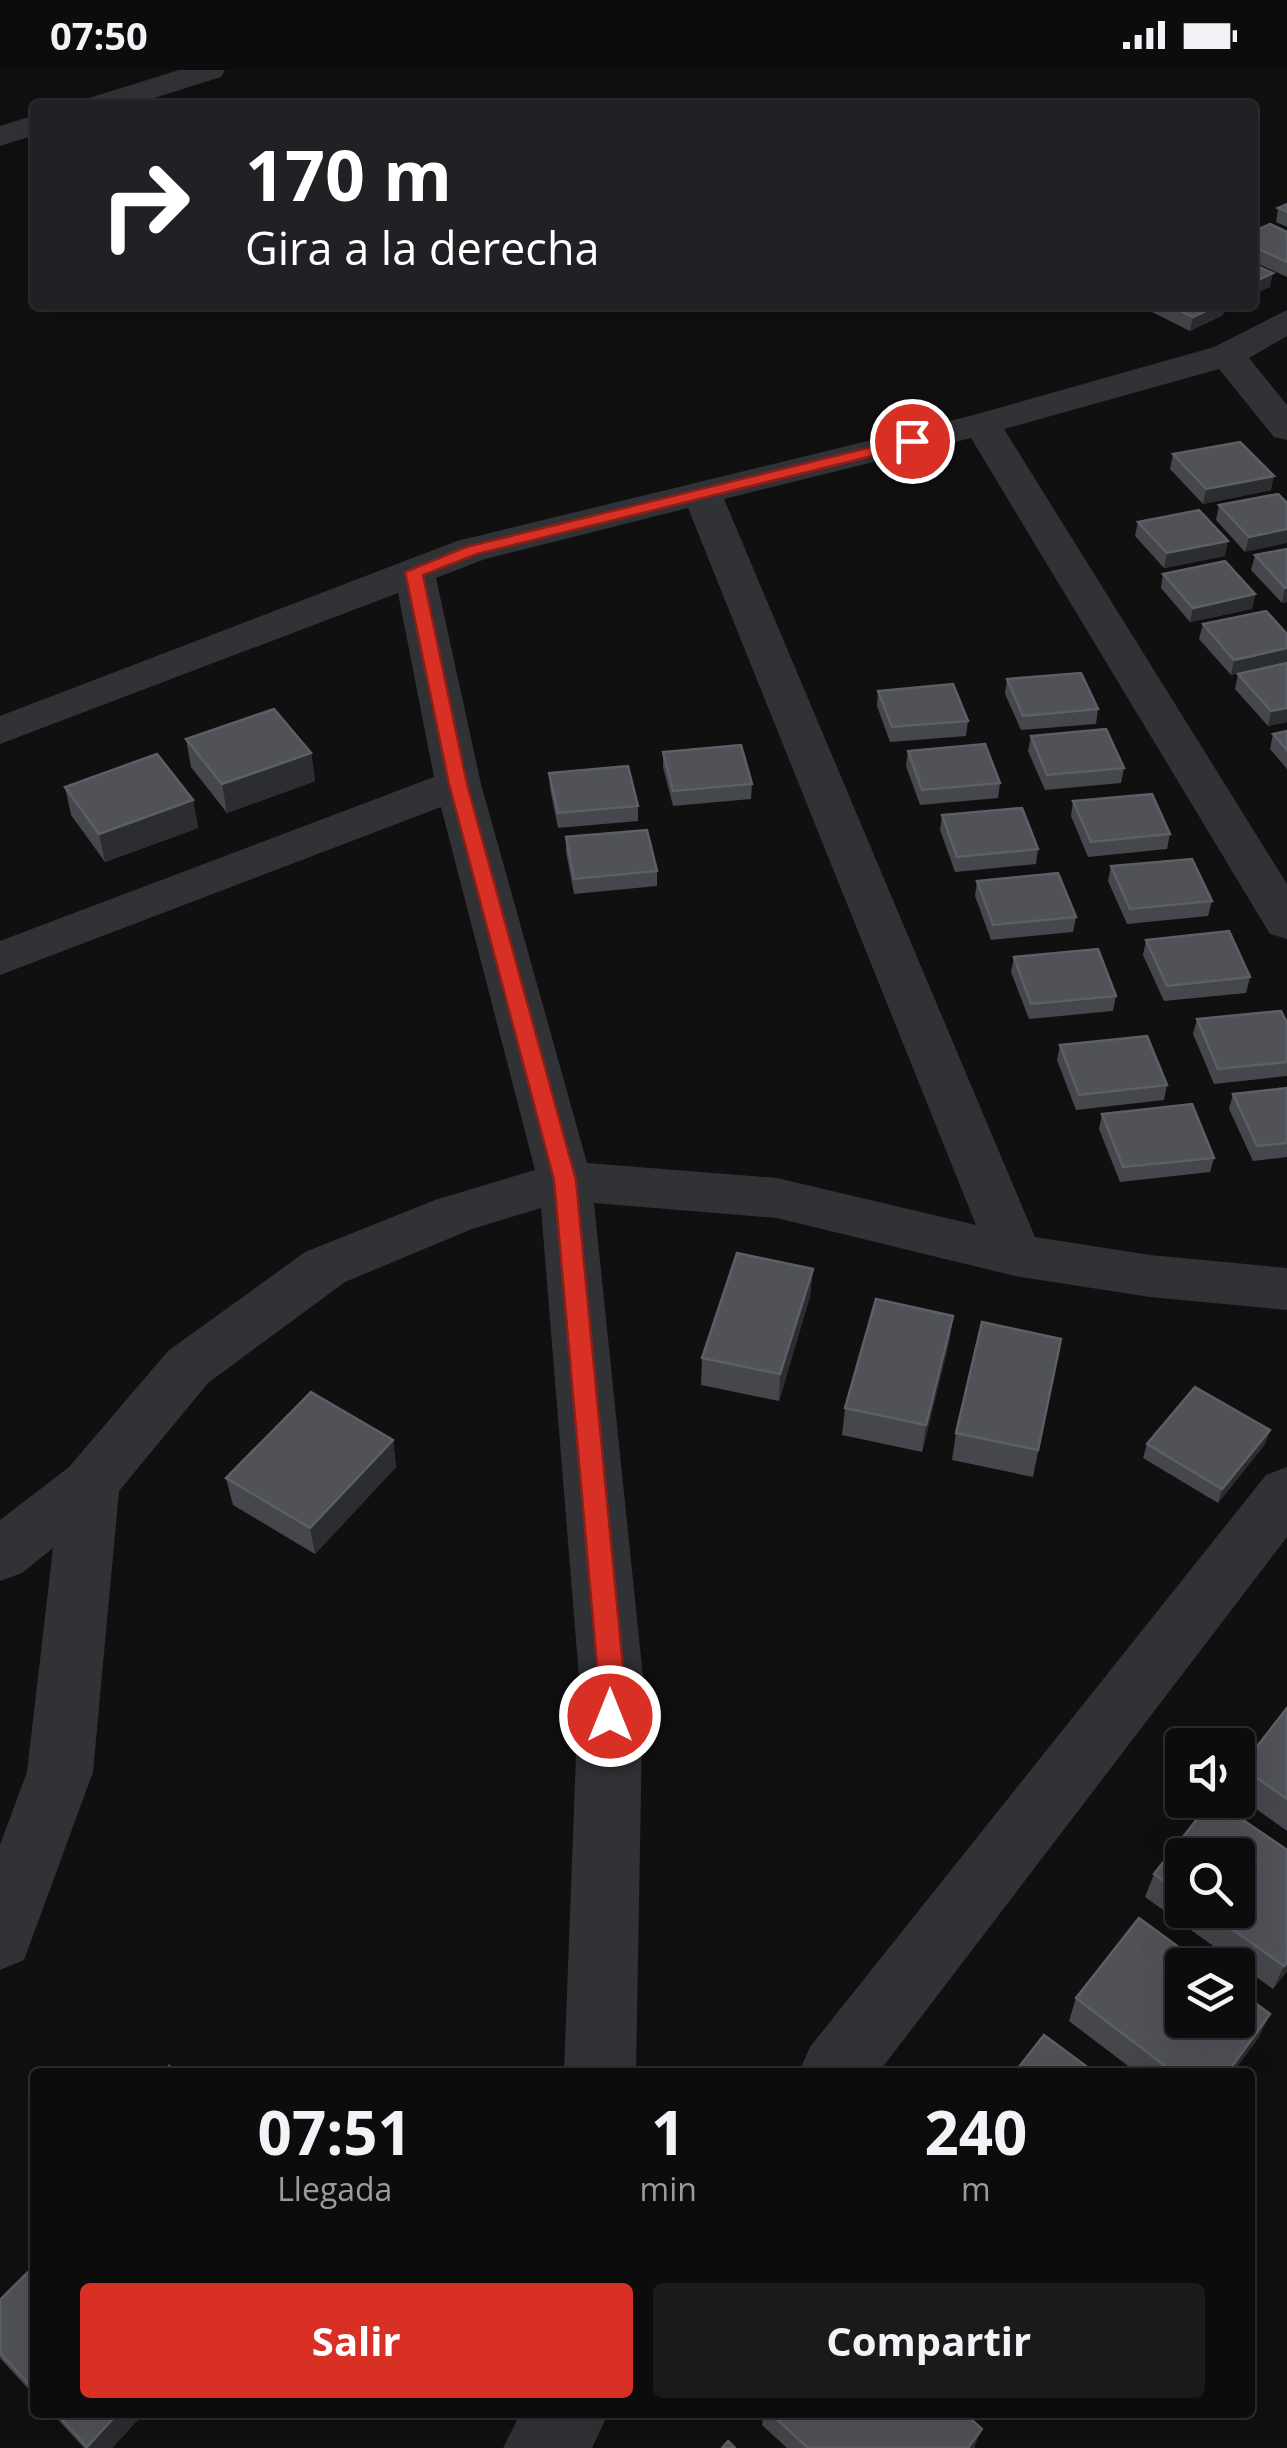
<!DOCTYPE html>
<html lang="es">
<head>
<meta charset="utf-8">
<style>
	:root { --surface:#0c0c0d; --page:#1a1a1b; --text:#f1f3f6; --muted:#9a9b9d; --line:#2c2c2e; --accent:#d93025 }
	body { margin:0; font-family:"Open Sans",sans-serif; background:var(--page); color:var(--text); height:100vh; display:flex; flex-direction:column; font-size:38px; white-space:nowrap }
	* { box-sizing:border-box; margin:0 }
	p { font-size:32px; color:var(--muted) }
	.icon { flex:none; width:55px; height:55px; fill:none; stroke:currentColor; stroke-width:2; stroke-linecap:round; stroke-linejoin:round }
	.map { position:relative; flex:1; overflow:hidden }
	.drawer { position:absolute; left:30px; top:1998px; width:1225px; height:350px; display:flex; flex-direction:column; background:var(--surface); border-radius:10px; box-shadow:0 10px 40px #0002,0 0 0 2px var(--line) }
	.drawer>* { flex:none }
	.hud { position:absolute; left:30px; top:30px; width:1228px; height:210px; border-radius:10px; box-shadow:0 10px 40px #0002,0 0 0 2px var(--line); background:#202124; color:#fff; overflow:hidden }
	.controls { position:absolute; left:1165px; top:1658px; display:grid; gap:20px }
	.controls a { display:grid; place-items:center; width:90px; height:90px; border-radius:10px; background:var(--surface); box-shadow:0 10px 40px #0002,0 0 0 2px var(--line); font-size:50px }
	.pin { position:absolute; display:grid; place-items:center; width:85px; height:85px; color:#fff; margin:-42px; border:5px solid #fff; border-radius:50%; box-shadow:0 2px 10px #0007 }
	.me { position:absolute; width:110px; margin:-55px; rotate:0deg; stroke-linejoin:round; filter:drop-shadow(0 0 8px #0008) }
	.turn { display:flex; align-items:center; gap:35px; height:210px; padding:0 50px; font-size:45px }
	.turn .icon { width:130px; height:130px; stroke-width:2.5 }
	.turn b { display:block; font-size:70px; line-height:85px }
	.eta { display:flex; justify-content:space-evenly; align-items:center; height:170px; text-align:center }
	.eta b { font-size:60px; font-weight:700; line-height:70px }
	.action { display:flex; gap:20px; margin-top:auto; padding:20px 50px }
	.action a { flex:1; height:115px; border-radius:10px; background:var(--accent); color:#fff; font-size:40px; font-weight:700; line-height:115px; text-align:center }
	.action a+a { background:var(--page); color:var(--text) }
	.status { display:flex; justify-content:space-between; align-items:center; height:70px; padding:0 50px; background:var(--surface); direction:ltr }
	.status svg { height:28px; fill:currentColor }
	.map>svg:first-child { display:block }
</style>
</head>
<body>
<div class="status"><b>07:50</b><svg viewBox="0 0 49 12"><path d="M0 12V9h3v3zM5 12V6h3v6zM10 12V3h3v9zM15 12V0h3v12zM26 1h20v11H26zM47 4h2v5h-2z"/></svg></div>
<div class="map">
<svg width="1287" height="2378" viewBox="0 0 1287 2378">
	<rect width="100%" height="100%" fill="#101011"/>
	<g fill="none" stroke-linecap="round" stroke-linejoin="round">
		<g fill="#313236" fill-rule="evenodd">
			<path d="M179,0H225L221,7L132,35H84L89,28Z"/>
			<path d="M35,45V65L0,76V56Z"/>
			<path d="M1287,240V266L1249,288L1287,335V370L1274,367L1219,299L1004,359L1287,814V869L1270,864L971,368L724,429L1035,1167L1150,1185L1287,1198V1240L1150,1227L1015,1206L777,1148L594,1133L643,1607L636,2002H564L579,1607L541,1138L472,1159L345,1212L208,1313L119,1421L93,1702L24,1890L0,1900V1775L27,1702L53,1478L22,1503L0,1511V1450L69,1397L168,1281L305,1182L435,1130L535,1100L441,737L0,905V871L434,707L398,523L0,674V646L457,471L970,346L1214,277ZM688,438L976,1155L777,1108L587,1093L481,714L436,508L485,489Z"/>
			<path d="M1287,1397V1467L879,2002H799L810,1977L1266,1405Z"/>
			<path d="M521,2342H609L592,2378H503Z"/>
		</g>
	</g>
	<g fill="#46474c" fill-rule="evenodd">
		<path d="M1287,134V157L1276,152L1278,138Z"/>
		<path d="M1252,162H1287V207L1252,191Z"/>
		<path d="M1138,235H1225L1223,245L1190,261Z"/>
		<path d="M1173,384L1271,420L1203,434L1170,399Z"/>
		<path d="M1278,424L1245,482L1216,450L1219,435Z"/>
		<path d="M1138,452L1225,486L1164,498L1135,466Z"/>
		<path d="M1287,479V532L1282,533L1251,500L1255,485Z"/>
		<path d="M1163,504L1255,524L1252,539L1190,552L1161,518Z"/>
		<path d="M1203,554L1287,564V592L1231,605L1199,569Z"/>
		<path d="M1287,593V652L1268,656L1235,619L1238,604Z"/>
		<path d="M1007,609L1098,639L1096,654L1021,660L1005,624Z"/>
		<path d="M878,621L968,651L966,666L890,672L877,636Z"/>
		<path d="M1287,661V699L1270,679L1273,664Z"/>
		<path d="M1031,666L1124,698L1121,713L1045,720L1028,681Z"/>
		<path d="M186,669L311,683L315,711L227,743L191,697Z"/>
		<path d="M908,681L1000,713L998,728L920,735L906,696Z"/>
		<path d="M663,682L752,714L751,729L673,736L663,697Z"/>
		<path d="M549,703L638,736V751L558,758L550,718Z"/>
		<path d="M65,717L193,730L198,758L105,792L71,745Z"/>
		<path d="M1073,731L1170,764L1167,779L1088,787L1071,746Z"/>
		<path d="M942,745L1038,779L1036,794L955,802L940,760Z"/>
		<path d="M566,767L657,801V816L574,824L566,782Z"/>
		<path d="M1111,796L1212,831L1208,846L1127,854L1108,811Z"/>
		<path d="M977,811L1076,847L1073,862L991,870L975,826Z"/>
		<path d="M1146,870L1250,907L1246,923L1164,931L1143,885Z"/>
		<path d="M1014,887L1116,926L1113,941L1029,949L1011,902Z"/>
		<path d="M1197,949L1287,953V1006L1214,1014L1193,964Z"/>
		<path d="M1060,975L1167,1015L1164,1030L1076,1040L1057,990Z"/>
		<path d="M1287,1018V1087L1253,1091L1229,1039L1233,1024Z"/>
		<path d="M1102,1044L1214,1088L1210,1102L1120,1112L1099,1059Z"/>
		<path d="M813,1199L810,1226L779,1331L701,1315L702,1288Z"/>
		<path d="M953,1246L949,1273L922,1382L842,1365L845,1338Z"/>
		<path d="M1061,1269L1033,1407L952,1390L956,1363Z"/>
		<path d="M1270,1360L1265,1374L1218,1433L1143,1388L1147,1374Z"/>
		<path d="M393,1370L396,1397L315,1484L233,1435L226,1408Z"/>
		<path d="M1287,1638V1761L1238,1726V1704L1241,1697Z"/>
		<path d="M1212,1730L1287,1901L1273,1919L1145,1827L1154,1804ZM1182,1785L1238,1840H1182Z"/>
		<path d="M1076,1928L1259,1967L1233,2002H1136L1069,1951Z"/>
		<path d="M35,2195V2326L0,2288V2230Z"/>
		<path d="M51,2342H145L112,2378H84Z"/>
		<path d="M764,2342H963L975,2376L974,2378H787L762,2355Z"/>
	</g>
	<g fill="#2c2d30">
		<path d="M1273,203L1270,217L1252,225V213Z"/>
		<path d="M1218,235H1225L1223,245L1190,261L1193,247Z"/>
		<path d="M1274,406L1271,420L1203,434L1206,419Z"/>
		<path d="M1287,459V473L1245,482L1249,467Z"/>
		<path d="M1228,471L1225,486L1164,498L1167,483Z"/>
		<path d="M1287,517V532L1282,533L1285,518Z"/>
		<path d="M1255,524L1252,539L1190,552L1193,538Z"/>
		<path d="M1287,578V592L1231,605L1234,590Z"/>
		<path d="M1287,638V652L1268,656L1271,641Z"/>
		<path d="M311,683L315,711L227,743L222,714Z"/>
		<path d="M193,730L198,758L105,792L99,764Z"/>
		<path d="M813,1199L810,1226L779,1331L780,1304Z"/>
		<path d="M953,1246L949,1273L922,1382L926,1355Z"/>
		<path d="M1270,1360L1265,1374L1218,1433L1222,1419Z"/>
		<path d="M393,1370L396,1397L315,1484L310,1458Z"/>
		<path d="M1287,1893V1901L1273,1919L1284,1896Z"/>
		<path d="M1270,1944L1259,1967L1233,2002H1228Z"/>
		<path d="M119,2342H145L112,2378H88L87,2377Z"/>
		<path d="M982,2359L974,2378H968Z"/>
	</g>
	<g fill="#505257" stroke="#5c5f65" stroke-width="2.5">
		<path d="M1287,134V142L1278,138Z"/>
		<path d="M1270,154L1287,162V192L1252,176V162Z"/>
		<path d="M1252,194L1273,203L1252,213Z"/>
		<path d="M1169,235H1218L1193,247Z"/>
		<path d="M1240,372L1274,406L1206,419L1173,384Z"/>
		<path d="M1278,424L1287,433V459L1249,467L1219,435Z"/>
		<path d="M1199,440L1228,471L1167,483L1138,452Z"/>
		<path d="M1287,479V517L1285,518L1255,485Z"/>
		<path d="M1225,491L1255,524L1193,538L1163,504Z"/>
		<path d="M1266,541L1287,564V578L1234,590L1203,554Z"/>
		<path d="M1287,593V638L1271,641L1238,604Z"/>
		<path d="M1081,603L1098,639L1023,646L1007,609Z"/>
		<path d="M953,614L968,651L892,657L878,621Z"/>
		<path d="M274,639L311,683L222,714L186,669Z"/>
		<path d="M1106,659L1124,698L1047,705L1031,666Z"/>
		<path d="M1287,661V680L1273,664Z"/>
		<path d="M985,674L1000,713L922,720L908,681Z"/>
		<path d="M741,675L752,714L673,721L663,682Z"/>
		<path d="M157,684L193,730L99,764L65,717Z"/>
		<path d="M628,696L638,736L558,743L549,703Z"/>
		<path d="M1152,724L1170,764L1091,772L1073,731Z"/>
		<path d="M1022,738L1038,779L957,787L942,745Z"/>
		<path d="M647,760L657,801L574,809L566,767Z"/>
		<path d="M1192,789L1212,831L1130,839L1111,796Z"/>
		<path d="M1058,803L1076,847L993,855L977,811Z"/>
		<path d="M1229,861L1250,907L1167,916L1146,870Z"/>
		<path d="M1098,879L1116,926L1031,934L1014,887Z"/>
		<path d="M1281,941L1287,953V992L1218,999L1197,949Z"/>
		<path d="M1147,966L1167,1015L1079,1025L1060,975Z"/>
		<path d="M1287,1018V1073L1257,1076L1233,1024Z"/>
		<path d="M1192,1034L1214,1088L1123,1097L1102,1044Z"/>
		<path d="M737,1183L813,1199L780,1304L702,1288Z"/>
		<path d="M876,1229L953,1246L926,1355L845,1338Z"/>
		<path d="M982,1252L1061,1269L1038,1380L956,1363Z"/>
		<path d="M1195,1317L1270,1360L1222,1419L1147,1374Z"/>
		<path d="M311,1322L393,1370L310,1458L226,1408Z"/>
		<path d="M1287,1638V1729L1241,1697Z"/>
		<path d="M1212,1730H1214L1287,1780V1893L1284,1896L1205,1840H1238V1785H1182V1824L1154,1804Z"/>
		<path d="M1139,1848L1203,1895H1182V1950H1238V1920L1270,1944L1228,2002H1173L1076,1928Z"/>
		<path d="M1044,1965L1094,2002H1015Z"/>
		<path d="M169,1996L176,2002H163Z"/>
		<path d="M35,2195V2321L0,2283V2230Z"/>
		<path d="M55,2342H119L87,2377Z"/>
		<path d="M769,2342H963L982,2359L968,2378H808Z"/>
		<path d="M728,2371L735,2378H722Z"/>
	</g>
	<path fill="#d93025" stroke="#8d1f18" stroke-width="2.5" d="M912,367L917,368V375L477,484L423,505L467,714L576,1110L624,1607L623,1646L619,1655L610,1658L600,1655L596,1646L598,1607L554,1110L449,714L405,502L466,477Z"/>
</svg>
<div class="controls">
<a><svg class="icon" aria-label="sound" viewBox="0 0 24 24"><path d="M4 9h4l5-4v14l-5-4H4zM17 9q2 3 0 6"/></svg></a>
<a><svg class="icon" aria-label="search" viewBox="0 0 24 24"><circle cx="10" cy="10" r="6"/><path d="M15 15l6 6"/></svg></a>
<a><svg class="icon" aria-label="layers" viewBox="0 0 24 24"><path d="M12 4l9 5-9 5-9-5zM3 14l9 5 9-5"/></svg></a>
</div>
<div class="pin" style="left:912px;top:371px;background:#d93025"><svg class="icon" aria-label="arrive" viewBox="0 0 24 24"><path d="M6 21V4h12l-3 4 3 4H6"/></svg></div>
<svg class="me" style="left:610px;top:1646px" viewBox="-20 -20 40 40"><circle r="17" fill="#d93025" stroke="#fff" stroke-width="3"/><path d="M0-11L8 9 0 5-8 9z" fill="#fff"/></svg>
<div class="hud">
<div class="turn"><svg class="icon" aria-label="right" viewBox="0 0 24 24"><path d="M7 20v-9h11M14 6l5 5-5 5"/></svg><div><b>170 m</b>Gira a la derecha</div></div>
</div>
<section class="drawer">
<div class="eta">
<div><b>07:51</b><p>Llegada</p></div>
<div><b>1</b><p>min</p></div>
<div><b>240</b><p>m</p></div>
</div>
<div class="action"><a>Salir</a><a>Compartir</a></div>
</section>
</div>
</body>
</html>
